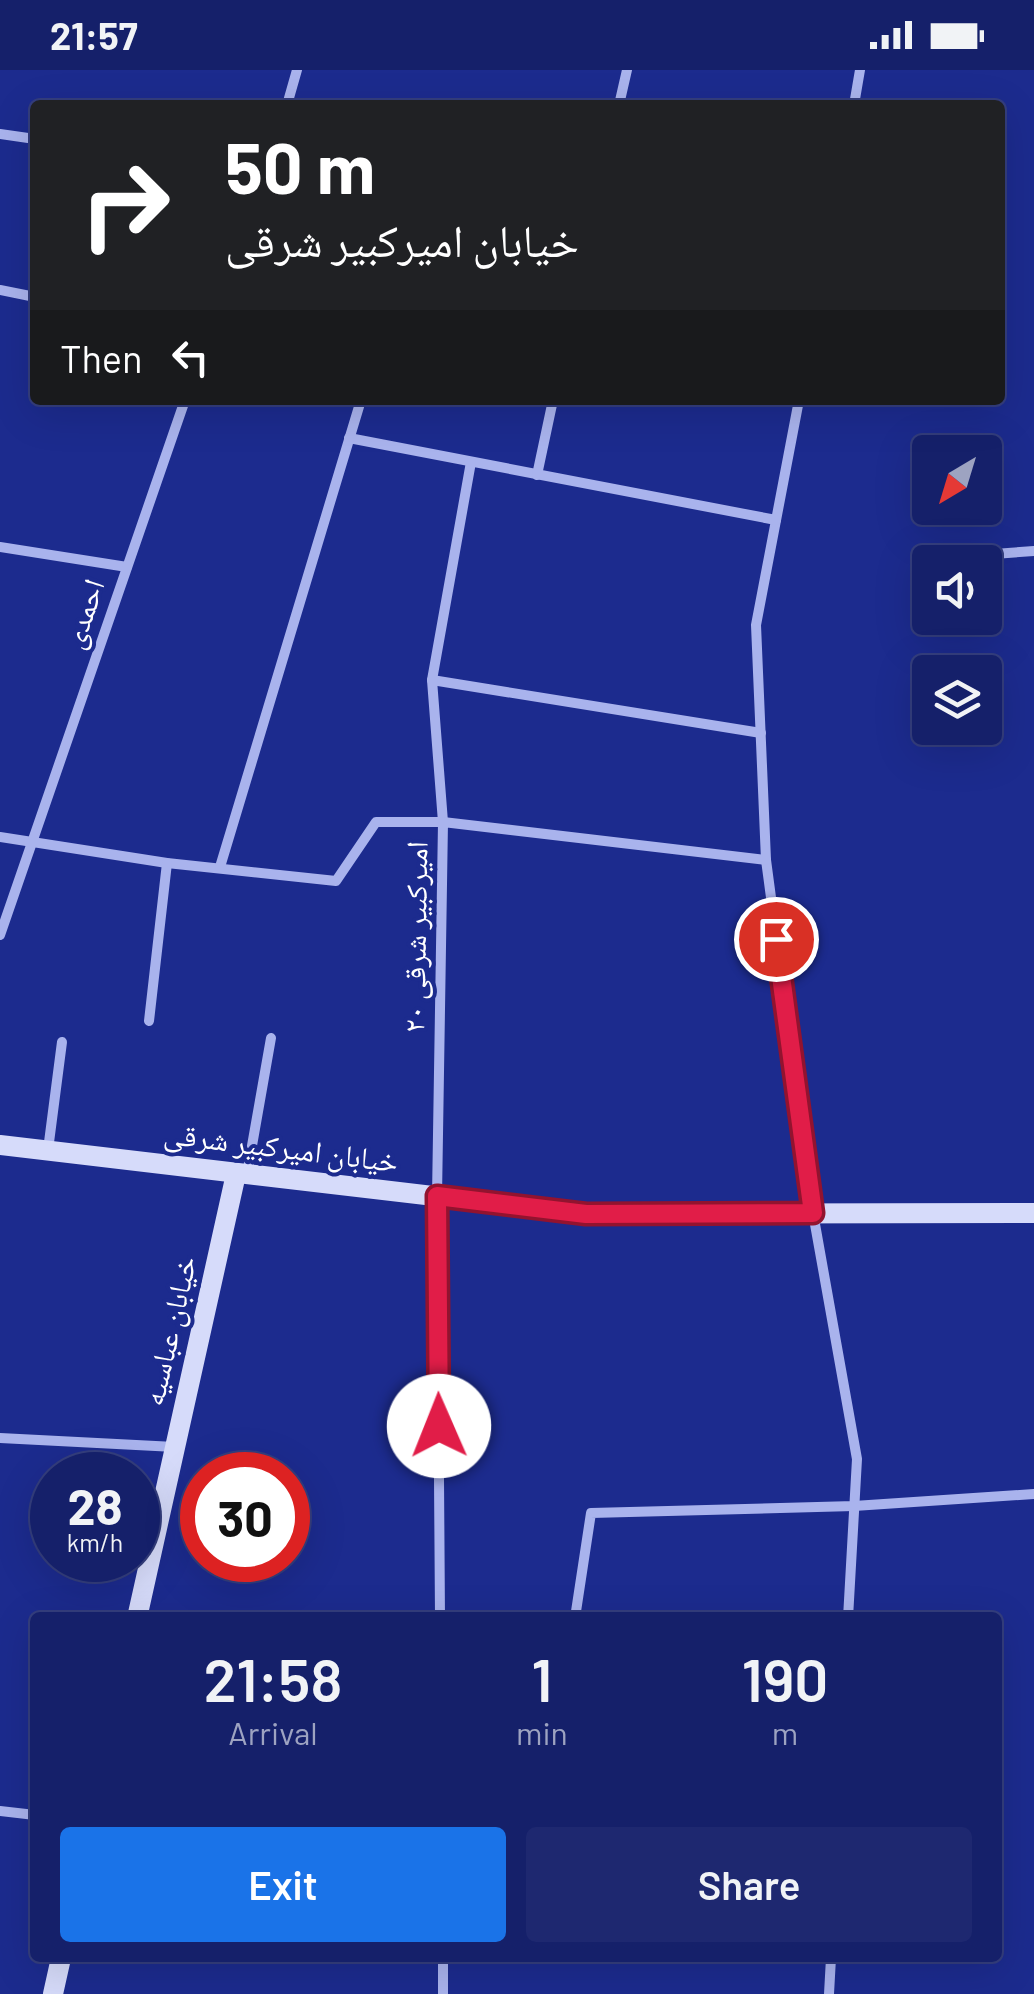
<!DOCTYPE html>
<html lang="en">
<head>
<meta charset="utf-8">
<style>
	:root { --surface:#15206a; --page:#1e2870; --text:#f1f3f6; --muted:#9da3c1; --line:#343e7e; --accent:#1a73e8 }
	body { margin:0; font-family:Barlow,"Noto Naskh Arabic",sans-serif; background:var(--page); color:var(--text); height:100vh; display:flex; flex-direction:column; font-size:38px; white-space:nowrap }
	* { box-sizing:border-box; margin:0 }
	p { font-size:32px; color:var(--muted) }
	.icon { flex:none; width:55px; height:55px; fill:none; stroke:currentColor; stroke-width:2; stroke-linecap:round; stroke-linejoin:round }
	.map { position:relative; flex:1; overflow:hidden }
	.sheet { position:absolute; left:30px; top:1542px; width:972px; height:350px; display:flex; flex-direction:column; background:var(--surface); border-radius:10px; box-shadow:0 10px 40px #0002,0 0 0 2px var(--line) }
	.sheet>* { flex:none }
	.hud { position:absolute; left:30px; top:30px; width:975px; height:305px; border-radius:10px; box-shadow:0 10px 40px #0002,0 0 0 2px var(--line); background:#202124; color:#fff; overflow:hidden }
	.needle { width:65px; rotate:218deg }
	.tools { position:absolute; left:912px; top:365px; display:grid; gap:20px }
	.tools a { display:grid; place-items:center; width:90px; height:90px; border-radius:10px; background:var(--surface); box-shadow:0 10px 40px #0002,0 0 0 2px var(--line); font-size:50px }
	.speed { position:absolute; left:30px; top:1382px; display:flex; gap:20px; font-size:50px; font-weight:700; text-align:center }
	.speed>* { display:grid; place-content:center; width:130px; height:130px; border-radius:50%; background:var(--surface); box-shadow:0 10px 40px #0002,0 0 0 2px var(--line); line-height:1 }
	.speed small { font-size:25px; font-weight:400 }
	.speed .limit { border:15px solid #d22; background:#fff; color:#111 }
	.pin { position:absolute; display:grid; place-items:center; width:85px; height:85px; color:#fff; margin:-42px; border:5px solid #fff; border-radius:50%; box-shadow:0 2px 10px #0007 }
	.me { position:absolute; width:110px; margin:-55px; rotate:359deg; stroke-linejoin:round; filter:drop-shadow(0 0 8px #0008) }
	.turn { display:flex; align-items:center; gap:35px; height:210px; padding:0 30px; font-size:45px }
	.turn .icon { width:130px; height:130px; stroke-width:2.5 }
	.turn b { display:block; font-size:70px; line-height:85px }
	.then { display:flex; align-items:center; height:95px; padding:0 30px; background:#0003; gap:20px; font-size:38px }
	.eta { display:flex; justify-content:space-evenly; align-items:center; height:170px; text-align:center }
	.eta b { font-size:60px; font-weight:600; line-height:70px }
	.primary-button { display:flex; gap:20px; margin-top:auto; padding:20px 30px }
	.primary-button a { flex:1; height:115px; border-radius:10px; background:var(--accent); color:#fff; font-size:40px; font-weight:600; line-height:115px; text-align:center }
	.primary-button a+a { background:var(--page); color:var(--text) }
	.status { display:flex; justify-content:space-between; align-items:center; height:70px; padding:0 50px; background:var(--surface); direction:ltr }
	.status svg { height:28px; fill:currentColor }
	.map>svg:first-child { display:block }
</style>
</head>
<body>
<div class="status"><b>21:57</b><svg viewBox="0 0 49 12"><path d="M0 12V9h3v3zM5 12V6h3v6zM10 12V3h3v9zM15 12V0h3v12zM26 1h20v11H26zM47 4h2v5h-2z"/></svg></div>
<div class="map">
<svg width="1034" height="1924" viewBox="0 0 1034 1924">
	<rect width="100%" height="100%" fill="#1c2b8e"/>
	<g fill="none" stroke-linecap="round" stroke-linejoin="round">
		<g stroke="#a9b3ed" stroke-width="10">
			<path d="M287,35L297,0"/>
			<path d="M619,35L627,0"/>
			<path d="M854,35L860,0"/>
			<path d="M0,64L35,69"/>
			<path d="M0,220L35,227"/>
			<path d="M799,330L756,555L766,790L813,1143L857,1389L848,1548"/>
			<path d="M349,368L776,450"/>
			<path d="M537,405L553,330"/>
			<path d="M0,477L127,497"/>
			<path d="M926,489L1034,481"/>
			<path d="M432,610L761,663"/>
			<path d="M0,767L167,793L336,811L376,752H443L432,610L471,392"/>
			<path d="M220,797L361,330"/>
			<path d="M0,865L185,330"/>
			<path d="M149,951L167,793"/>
			<path d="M48,1080L62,972"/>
			<path d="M247,1104L271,968"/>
			<path d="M0,1368L175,1377"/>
			<path d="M440,1548L437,1127L443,752L766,790"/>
			<path d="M575,1548L591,1443L854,1436L1034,1424"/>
			<path d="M0,1741L35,1745"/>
			<path d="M443,1888V1924"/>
			<path d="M829,1924L831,1888"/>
		</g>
		<g stroke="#d6dbfa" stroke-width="20">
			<path d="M0,1075L586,1144L1034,1143"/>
			<path d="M137,1548L236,1104"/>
			<path d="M53,1924L61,1888"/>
		</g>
	</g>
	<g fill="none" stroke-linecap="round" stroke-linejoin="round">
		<g stroke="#92132f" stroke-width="25">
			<path id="route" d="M439,1356L437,1126L586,1144L813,1143L776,869"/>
		</g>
		<use href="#route" stroke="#e11d48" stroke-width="18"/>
	</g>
	<g text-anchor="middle" stroke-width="8" stroke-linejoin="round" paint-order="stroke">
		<g font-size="30" fill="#fff" stroke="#1c2b8e">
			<text transform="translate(84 544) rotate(-71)" y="10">احمدی</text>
			<text transform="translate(416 867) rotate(-89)" y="10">امیرکبیر شرقی ۲۰</text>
			<text transform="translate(281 1078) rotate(7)" y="10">خیابان امیرکبیر شرقی</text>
			<text transform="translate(170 1261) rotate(-77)" y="10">خیابان عباسیه</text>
		</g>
	</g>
</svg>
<div class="tools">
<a><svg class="needle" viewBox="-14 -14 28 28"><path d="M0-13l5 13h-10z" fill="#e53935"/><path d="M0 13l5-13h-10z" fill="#9da3c1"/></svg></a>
<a><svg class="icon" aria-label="sound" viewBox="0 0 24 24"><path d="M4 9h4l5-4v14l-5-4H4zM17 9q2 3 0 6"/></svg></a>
<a><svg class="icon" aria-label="layers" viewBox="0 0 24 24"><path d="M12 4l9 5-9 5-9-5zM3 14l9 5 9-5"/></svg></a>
</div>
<div class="speed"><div>28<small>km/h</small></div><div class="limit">30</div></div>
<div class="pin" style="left:776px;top:869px;background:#d93025"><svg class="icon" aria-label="arrive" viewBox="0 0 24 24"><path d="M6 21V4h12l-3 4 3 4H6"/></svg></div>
<svg class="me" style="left:439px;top:1356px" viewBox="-20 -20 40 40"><circle r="19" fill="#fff"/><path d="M0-13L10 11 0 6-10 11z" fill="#e11d48"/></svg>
<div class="hud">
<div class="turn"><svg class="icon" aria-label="right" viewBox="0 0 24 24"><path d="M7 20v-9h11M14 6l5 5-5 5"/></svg><div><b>50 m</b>خیابان امیرکبیر شرقی</div></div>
<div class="then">Then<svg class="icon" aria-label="left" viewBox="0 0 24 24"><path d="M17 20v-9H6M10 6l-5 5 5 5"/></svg></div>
</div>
<section class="sheet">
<div class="eta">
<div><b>21:58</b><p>Arrival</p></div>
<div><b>1</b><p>min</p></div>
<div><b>190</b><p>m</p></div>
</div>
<div class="primary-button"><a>Exit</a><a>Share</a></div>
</section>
</div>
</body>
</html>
